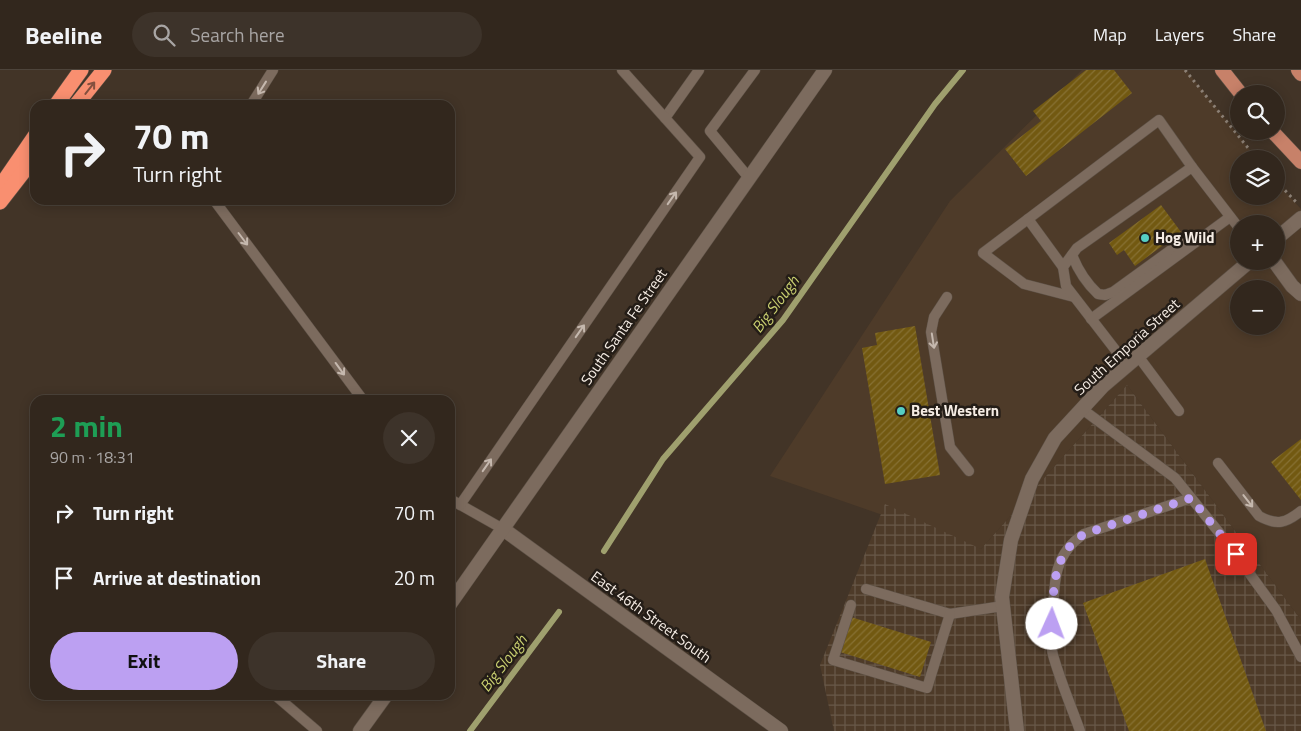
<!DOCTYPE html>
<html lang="en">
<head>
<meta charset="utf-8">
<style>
	:root { --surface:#32271d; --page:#3d332a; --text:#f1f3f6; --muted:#a8a5a4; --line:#4d443b; --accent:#bca0f2 }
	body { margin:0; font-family:"Titillium Web",sans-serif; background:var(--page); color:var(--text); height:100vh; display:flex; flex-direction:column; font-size:19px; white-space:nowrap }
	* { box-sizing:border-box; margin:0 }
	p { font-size:16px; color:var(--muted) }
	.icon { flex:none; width:28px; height:28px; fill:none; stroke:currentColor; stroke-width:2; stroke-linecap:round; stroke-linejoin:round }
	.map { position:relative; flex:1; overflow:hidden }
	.side { position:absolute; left:30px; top:325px; width:425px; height:305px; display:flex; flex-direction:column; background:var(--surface); border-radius:15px; box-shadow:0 2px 12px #0003,0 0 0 1px var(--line) }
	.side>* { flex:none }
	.hud { position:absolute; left:30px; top:30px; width:425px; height:105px; border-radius:15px; box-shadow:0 2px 12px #0003,0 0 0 1px var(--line); background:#32271d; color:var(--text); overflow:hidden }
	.buttons { position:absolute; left:1230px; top:15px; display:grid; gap:10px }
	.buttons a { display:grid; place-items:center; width:55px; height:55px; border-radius:50%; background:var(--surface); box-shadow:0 2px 12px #0003,0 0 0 1px var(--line); font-size:25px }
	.pin { position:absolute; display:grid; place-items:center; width:42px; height:42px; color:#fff; margin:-21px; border-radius:10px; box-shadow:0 2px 8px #0006 }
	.me { position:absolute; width:55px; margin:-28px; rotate:2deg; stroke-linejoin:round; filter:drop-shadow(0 0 4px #0008) }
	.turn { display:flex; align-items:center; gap:18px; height:105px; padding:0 20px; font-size:22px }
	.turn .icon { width:65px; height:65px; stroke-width:2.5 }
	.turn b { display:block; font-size:35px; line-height:42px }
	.round { display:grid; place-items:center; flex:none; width:52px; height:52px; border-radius:26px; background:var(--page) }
	.overview { display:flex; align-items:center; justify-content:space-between; height:85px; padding:0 20px }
	h1 { font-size:30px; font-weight:700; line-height:38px; color:#1e9e55 }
	.action { display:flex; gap:10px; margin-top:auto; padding:10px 20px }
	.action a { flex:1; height:58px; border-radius:30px; background:var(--accent); color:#111; font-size:20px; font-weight:700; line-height:58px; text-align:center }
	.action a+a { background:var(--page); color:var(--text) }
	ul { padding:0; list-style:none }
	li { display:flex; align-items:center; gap:15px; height:65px; padding:0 20px }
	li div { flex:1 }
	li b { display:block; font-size:19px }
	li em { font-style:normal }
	header { display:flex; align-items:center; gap:30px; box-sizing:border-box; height:70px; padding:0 25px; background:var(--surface); border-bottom:1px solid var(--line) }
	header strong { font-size:24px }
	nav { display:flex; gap:28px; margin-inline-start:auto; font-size:18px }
	.search { width:350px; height:45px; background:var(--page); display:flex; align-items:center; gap:12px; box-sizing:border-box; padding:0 18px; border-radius:28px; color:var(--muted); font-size:19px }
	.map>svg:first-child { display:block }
</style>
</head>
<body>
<header>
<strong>Beeline</strong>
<div class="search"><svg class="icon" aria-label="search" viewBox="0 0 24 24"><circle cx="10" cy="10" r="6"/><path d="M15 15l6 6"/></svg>Search here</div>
<nav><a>Map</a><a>Layers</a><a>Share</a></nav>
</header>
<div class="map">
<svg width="1301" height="661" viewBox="0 0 1301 661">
	<defs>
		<pattern id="industrial-grid" width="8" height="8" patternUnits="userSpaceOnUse" patternTransform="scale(1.25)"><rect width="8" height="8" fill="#4e3b29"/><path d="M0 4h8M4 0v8" fill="none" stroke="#685848"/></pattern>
		<pattern id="building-hatch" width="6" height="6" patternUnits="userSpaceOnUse" patternTransform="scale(1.25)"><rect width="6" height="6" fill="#725911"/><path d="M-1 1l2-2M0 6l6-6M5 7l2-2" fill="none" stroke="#877134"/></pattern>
	</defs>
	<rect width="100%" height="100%" fill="#423427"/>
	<path fill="#4e3b29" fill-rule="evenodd" d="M1082,0H1186L1257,89H1239V126H1276V112L1301,139V550L1127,315L981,479L770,406L950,131ZM1239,154H1276V191H1239ZM1239,219H1276V256H1239Z"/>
	<path fill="url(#industrial-grid)" d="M1127,315L1301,550V661H834L820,595L885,434L981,479Z"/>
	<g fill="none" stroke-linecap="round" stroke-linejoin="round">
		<g stroke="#9fa06e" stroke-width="6">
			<path d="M604,481L663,389L783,250L935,34L963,0"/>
			<path d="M470,661L559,542"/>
		</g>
	</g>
	<g fill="url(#building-hatch)">
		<path d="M1086,0H1114L1132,23L1026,106L1005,79L1041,51L1033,41Z"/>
		<path d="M1161,135L1181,162L1135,196L1124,180L1117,185L1109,173Z"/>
		<path d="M915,256L940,405L885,414L862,278L877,275L875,263Z"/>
		<path d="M1301,369V430L1271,392Z"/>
		<path d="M1205,489L1266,661H1129L1083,533Z"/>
		<path d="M851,547L931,572L920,607L840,582Z"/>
	</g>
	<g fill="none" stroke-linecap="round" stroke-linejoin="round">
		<g stroke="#5d5146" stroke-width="11">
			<g id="service">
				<path d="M251,35L273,0"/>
				<path d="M665,48L699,0"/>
				<path d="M749,108L710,61L755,0"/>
				<path d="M214,130L363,330"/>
				<path d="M1028,149L1063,197"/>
				<path d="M1072,185C1078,200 1086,213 1098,224L1105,225L1113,222L1186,169L1201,167"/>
				<path d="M947,227L934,247L931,262L950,377L969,401"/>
				<path d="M1074,227L1024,214L983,183L1159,50L1192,97"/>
				<path d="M1091,249L1230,147"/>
				<path d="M1138,286L1179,341"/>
				<path d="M1127,295L1066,216L1063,197L1077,178L1192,97L1239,158"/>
				<path d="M1082,339L1175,408L1226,471L1276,540L1301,587"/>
				<path d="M1218,393L1259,446C1277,456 1286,453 1301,441"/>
				<path d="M450,429L503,459"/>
				<path d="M460,435L700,87L622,0"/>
				<path d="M866,519L950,544L1003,536"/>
				<path d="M851,535L833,590L927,618L950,544"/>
				<path d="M275,625L317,661"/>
				<path d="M1080,661C1071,636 1060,610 1053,585C1050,574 1052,561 1053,550C1054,516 1052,485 1084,464L1191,428"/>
			</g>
		</g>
		<g stroke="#5d5146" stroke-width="15">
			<g id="minor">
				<path d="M1276,169L1301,148"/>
				<path d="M1274,191L1292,216L1301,224"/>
				<path d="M503,459L781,661"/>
				<path d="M450,534L825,0"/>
				<path d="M360,661L386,625"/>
				<path d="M1017,661L1002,527L1011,470L1032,409L1055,368L1103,316L1250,191"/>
			</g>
		</g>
		<g stroke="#5d5146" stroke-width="15">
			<g id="primary">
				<path d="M1222,0L1241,24"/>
				<path d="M1298,0L1301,4"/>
				<path d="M1272,61L1301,92"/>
			</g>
		</g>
		<g stroke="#5d5146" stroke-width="16">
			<g id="motorway">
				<path d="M56,35L81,0"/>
				<path d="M76,35L104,0"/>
				<path d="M0,117L35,66"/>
				<path d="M0,132L35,87"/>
			</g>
		</g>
		<g stroke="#8c8075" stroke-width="3" stroke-dasharray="2.5 4" stroke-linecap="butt">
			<path d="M1185,0L1257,89"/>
			<path d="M1276,111L1297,133"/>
		</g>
		<use href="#service" stroke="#7c6b5e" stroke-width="10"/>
		<use href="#minor" stroke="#7c6b5e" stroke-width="14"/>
		<use href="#primary" stroke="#c78169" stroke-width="14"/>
		<use href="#motorway" stroke="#f98f70" stroke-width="15"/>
	</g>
	<defs><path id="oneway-shaft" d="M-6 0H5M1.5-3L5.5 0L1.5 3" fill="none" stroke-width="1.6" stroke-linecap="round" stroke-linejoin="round" transform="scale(1.25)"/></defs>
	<use stroke="#84503f" href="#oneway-shaft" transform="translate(90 18) rotate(-52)"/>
	<g stroke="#c5b8ae">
		<use href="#oneway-shaft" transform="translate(262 18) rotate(122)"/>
		<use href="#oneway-shaft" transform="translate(672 128) rotate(-55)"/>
		<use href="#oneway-shaft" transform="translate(243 169) rotate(53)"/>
		<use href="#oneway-shaft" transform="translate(580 261) rotate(-55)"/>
		<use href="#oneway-shaft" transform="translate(933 271) rotate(81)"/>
		<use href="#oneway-shaft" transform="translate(340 299) rotate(54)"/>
		<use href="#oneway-shaft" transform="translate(487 395) rotate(-55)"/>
		<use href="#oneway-shaft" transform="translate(1248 431) rotate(52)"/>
	</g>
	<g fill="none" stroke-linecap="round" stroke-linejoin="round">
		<path stroke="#bca0f2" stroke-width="9" stroke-dasharray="0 16.2" d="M1052,554C1054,518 1051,486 1084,464L1191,428L1236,484"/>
	</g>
	<g fill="#56cec3" stroke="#241d17" stroke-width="2">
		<circle cx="1145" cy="168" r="5"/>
		<circle cx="901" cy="341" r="5"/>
	</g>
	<g text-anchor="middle" stroke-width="5" stroke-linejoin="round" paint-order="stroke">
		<g font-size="15" font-weight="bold" fill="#f5ece4" stroke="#241d17" text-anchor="start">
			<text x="1155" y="173">Hog Wild</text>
			<text x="911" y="346">Best Western</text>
		</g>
		<g font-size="15" fill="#f5ece4" stroke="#241d17">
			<text transform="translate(624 257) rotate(-55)" y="5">South Santa Fe Street</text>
			<text transform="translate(1127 277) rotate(-42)" y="5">South Emporia Street</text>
			<text transform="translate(651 547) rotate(36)" y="5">East 46th Street South</text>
		</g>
		<g font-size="16" font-style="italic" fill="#cad070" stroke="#241d17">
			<text transform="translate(775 234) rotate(-53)" y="6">Big Slough</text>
			<text transform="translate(503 593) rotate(-53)" y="6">Big Slough</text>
		</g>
	</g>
</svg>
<div class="buttons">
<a><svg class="icon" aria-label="search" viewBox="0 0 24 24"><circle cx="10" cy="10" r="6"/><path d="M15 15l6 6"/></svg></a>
<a><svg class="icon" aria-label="layers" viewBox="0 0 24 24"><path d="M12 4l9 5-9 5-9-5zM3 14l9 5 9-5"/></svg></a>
<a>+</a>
<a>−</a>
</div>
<div class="pin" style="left:1236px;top:484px;background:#d93025"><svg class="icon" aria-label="arrive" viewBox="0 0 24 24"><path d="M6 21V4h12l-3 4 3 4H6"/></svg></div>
<svg class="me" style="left:1052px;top:554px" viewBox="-20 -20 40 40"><circle r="19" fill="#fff"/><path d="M0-13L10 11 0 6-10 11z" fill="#bca0f2"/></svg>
<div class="hud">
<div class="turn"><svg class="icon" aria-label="right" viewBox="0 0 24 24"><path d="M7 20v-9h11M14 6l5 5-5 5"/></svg><div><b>70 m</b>Turn right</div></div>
</div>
<section class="side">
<div class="overview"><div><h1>2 min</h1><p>90 m · 18:31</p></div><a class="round"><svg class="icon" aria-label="close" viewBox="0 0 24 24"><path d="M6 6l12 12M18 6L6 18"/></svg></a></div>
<ul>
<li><svg class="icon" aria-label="right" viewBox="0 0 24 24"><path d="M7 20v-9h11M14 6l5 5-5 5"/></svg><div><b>Turn right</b></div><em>70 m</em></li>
<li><svg class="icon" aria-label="arrive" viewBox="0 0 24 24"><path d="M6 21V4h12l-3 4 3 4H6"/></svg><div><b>Arrive at destination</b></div><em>20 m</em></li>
</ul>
<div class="action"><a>Exit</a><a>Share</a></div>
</section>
</div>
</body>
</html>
